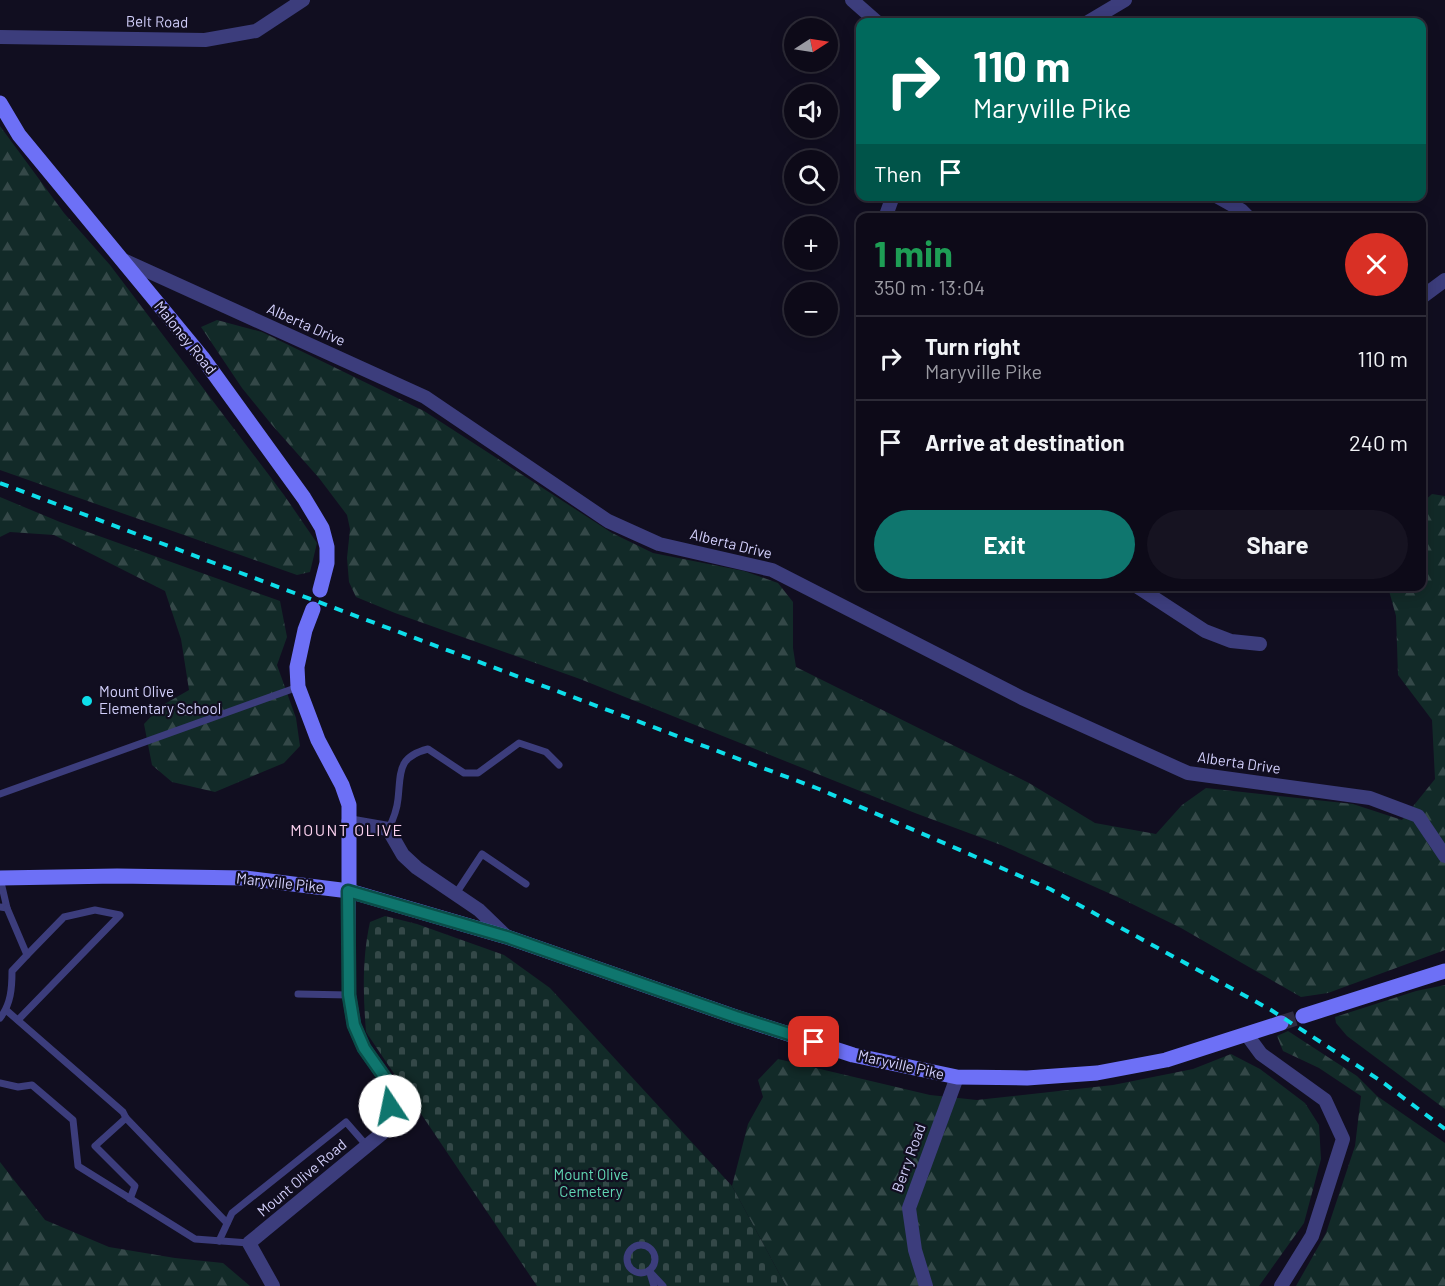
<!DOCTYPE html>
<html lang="en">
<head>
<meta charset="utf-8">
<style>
	:root { --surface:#0d0a18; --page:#161321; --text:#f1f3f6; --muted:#9a9aa2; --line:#2d2b37; --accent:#0f766e }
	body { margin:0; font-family:Barlow,sans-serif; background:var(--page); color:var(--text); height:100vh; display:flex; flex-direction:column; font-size:22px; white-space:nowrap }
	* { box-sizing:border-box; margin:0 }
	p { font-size:20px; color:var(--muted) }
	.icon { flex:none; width:33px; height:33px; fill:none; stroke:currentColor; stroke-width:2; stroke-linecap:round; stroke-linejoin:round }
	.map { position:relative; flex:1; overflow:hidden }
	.drawer { position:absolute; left:856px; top:213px; width:570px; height:378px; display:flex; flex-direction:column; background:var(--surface); border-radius:12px; box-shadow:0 3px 15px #0003,0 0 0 2px var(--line) }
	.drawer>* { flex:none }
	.hud { position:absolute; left:856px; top:18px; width:570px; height:183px; border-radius:12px; box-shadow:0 3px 15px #0003,0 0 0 2px var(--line); background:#00695c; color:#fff; overflow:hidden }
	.needle { width:39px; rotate:78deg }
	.controls { position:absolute; left:784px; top:18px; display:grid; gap:12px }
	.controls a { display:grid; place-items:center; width:54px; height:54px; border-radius:50%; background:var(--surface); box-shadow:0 3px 15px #0003,0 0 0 2px var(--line); font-size:30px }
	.pin { position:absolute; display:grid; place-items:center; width:51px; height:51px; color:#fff; margin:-26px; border-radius:12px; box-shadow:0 3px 9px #0006 }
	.me { position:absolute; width:66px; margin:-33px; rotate:349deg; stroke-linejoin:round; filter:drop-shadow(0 0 4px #0008) }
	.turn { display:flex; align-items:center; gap:21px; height:126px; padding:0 18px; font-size:27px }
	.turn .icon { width:78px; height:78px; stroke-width:2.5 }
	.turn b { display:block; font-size:42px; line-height:51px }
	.then { display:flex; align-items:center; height:57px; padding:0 18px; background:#0003; gap:12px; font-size:22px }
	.round { display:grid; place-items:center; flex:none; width:63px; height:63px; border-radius:32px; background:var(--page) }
	.headline { display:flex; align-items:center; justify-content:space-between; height:102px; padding:0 18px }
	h1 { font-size:36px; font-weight:700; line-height:45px; color:#1e9e55 }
	.button { display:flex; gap:12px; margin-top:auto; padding:12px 18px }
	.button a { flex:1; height:69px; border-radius:36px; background:var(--accent); color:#fff; font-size:24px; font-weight:700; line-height:69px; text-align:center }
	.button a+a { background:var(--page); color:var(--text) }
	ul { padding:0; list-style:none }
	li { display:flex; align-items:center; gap:18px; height:84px; padding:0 18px; border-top:2px solid var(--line) }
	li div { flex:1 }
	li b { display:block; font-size:22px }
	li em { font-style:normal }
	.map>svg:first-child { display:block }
</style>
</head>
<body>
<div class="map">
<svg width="1445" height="1286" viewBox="0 0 1445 1286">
	<defs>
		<pattern id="forest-firs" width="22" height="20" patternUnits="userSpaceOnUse" patternTransform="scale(1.5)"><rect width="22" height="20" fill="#122a28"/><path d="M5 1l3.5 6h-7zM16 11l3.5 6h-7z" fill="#344848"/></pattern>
		<pattern id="cemetery-stones" width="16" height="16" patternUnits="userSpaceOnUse" patternTransform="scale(1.5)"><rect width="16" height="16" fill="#122a28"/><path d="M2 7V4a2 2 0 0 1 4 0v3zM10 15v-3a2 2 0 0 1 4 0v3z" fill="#344848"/></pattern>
	</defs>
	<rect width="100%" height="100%" fill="#110e20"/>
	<g fill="url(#forest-firs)">
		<path d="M0,126L64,213L110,265L284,495L317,543L310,572L297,575L0,470Z"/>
		<path d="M217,320L262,332L424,411L612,533L653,553L744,571L778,583L793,602V648L796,667L1029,783L1095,823L1156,834L1182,805L1206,788L1353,804L1402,820L1435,779L1432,720L1398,675L1396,616L1388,587L1422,586V503L1432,494L1445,496V950L1328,993L1301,997L1181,928L1122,899L1001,845L915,813L580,679L395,613L356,597L349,582L347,558L350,529L347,515L319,478L272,425L242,388L201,327Z"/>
		<path d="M0,497L60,522L280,601L287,637L277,665L296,718L300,746L284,763L215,792L172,782L152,765L144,724L161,706L189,690L181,639L165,591L54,535L10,532L0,537Z"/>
		<path d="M1445,985V1109L1347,1036L1336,1023L1335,1017L1416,991Z"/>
		<path d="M1288,1031L1357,1076L1377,1096L1445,1143V1286H1296L1326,1233L1355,1146L1361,1096L1319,1068L1283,1051L1277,1036Z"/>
		<path d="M1231,1054L1260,1069L1305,1103L1319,1125L1321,1159L1304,1223L1259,1286H786L732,1186L748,1124L763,1097L758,1080L778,1059L930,1095L977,1100L1113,1085L1193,1069Z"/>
		<path d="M0,1162L45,1220L109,1247L175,1258L223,1263L250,1286H0Z"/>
	</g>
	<path fill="url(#cemetery-stones)" d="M385,916L417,924L504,955L550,988L732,1186L786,1286H537L366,1032C363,995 362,958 370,922Z"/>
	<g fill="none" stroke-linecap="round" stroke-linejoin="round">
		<path stroke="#2e2b41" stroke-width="15" stroke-dasharray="15 8" stroke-linecap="butt" d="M1281,1023L1303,1016"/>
		<g stroke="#3c3d7c" stroke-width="7">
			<path d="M0,794L298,687"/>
			<path d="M388,830C393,820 397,810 398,799C401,772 397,757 428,749L464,773H478L519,743L546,752L559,765"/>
			<path d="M455,895L482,854L526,884"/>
			<path d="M0,907L7,908L0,878"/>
			<path d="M298,994L349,995"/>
			<path d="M6,1010L123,1112L126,1118"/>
			<path d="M0,1018C11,1004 12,988 12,971L27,955L7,908"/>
			<path d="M18,1020L120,915L95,910L64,917L27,955"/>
			<path d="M0,1083L18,1087L32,1085L73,1120L78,1166L195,1239L249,1243"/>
			<path d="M130,1199L135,1186L95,1146L126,1118L227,1223"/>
			<path d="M219,1241L232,1213L346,1122L367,1146"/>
			<circle cx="641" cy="1259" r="14"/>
			<path d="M649,1271L663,1286"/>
			<path d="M650,1273L654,1286"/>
		</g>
		<g stroke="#3c3d7c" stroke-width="14">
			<path d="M852,0L877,22"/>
			<path d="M1088,22L1125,0"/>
			<path d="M0,37L205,40L256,31L303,0"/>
			<path d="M1216,196L1241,210L1249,218"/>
			<path d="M885,218L893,196"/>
			<path d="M121,259L425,397L608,521L659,544L772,570L1022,698L1188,773L1370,798L1418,816L1445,856"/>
			<path d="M1422,297L1445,280"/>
			<path d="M1136,586L1205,631L1231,641L1260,644"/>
			<path d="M348,822L388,829L403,855L417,868L479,910L507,937"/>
			<path d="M1247,1035L1261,1054L1325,1100L1343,1139L1312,1236L1281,1286"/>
			<path d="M273,1286L249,1243L391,1126L390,1085L364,1048L354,1025L349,995V891"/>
			<path d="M926,1286L915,1250L909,1208L957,1077"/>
		</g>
		<g stroke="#6d70f6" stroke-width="15">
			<path d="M0,103L19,135L202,357L304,498L322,528L327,547V563L320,590"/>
			<path d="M313,609L305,630L297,667L298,687L318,740L342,785L349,805V891"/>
			<path d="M0,878L117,876L245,878L349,891L507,937L736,1017L853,1055L957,1077L1027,1078L1097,1073L1166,1060L1281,1023"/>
			<path d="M1303,1016L1445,971"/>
		</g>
		<path stroke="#0edeea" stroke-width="4" stroke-dasharray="9 8" stroke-linecap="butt" d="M0,483L819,789L1050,889L1271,1010L1381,1081L1445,1129"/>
	</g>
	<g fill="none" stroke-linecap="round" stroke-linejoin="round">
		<g stroke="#0a4d48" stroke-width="15">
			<path id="route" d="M390,1106V1085L364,1048L354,1025L349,995L348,891L507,937L736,1017L814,1042"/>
		</g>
		<use href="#route" stroke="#0f766e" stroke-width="10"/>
	</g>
	<circle fill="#0edeea" stroke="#110e20" stroke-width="2" cx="87" cy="701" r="6"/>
	<g text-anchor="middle" stroke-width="4.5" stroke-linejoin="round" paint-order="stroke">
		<g font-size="15" fill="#d3d0fc" stroke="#110e20">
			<text transform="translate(157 22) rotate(1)" y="5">Belt Road</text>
			<text transform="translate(306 325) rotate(24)" y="5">Alberta Drive</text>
			<text transform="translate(185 338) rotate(51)" y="5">Maloney Road</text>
			<text transform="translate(731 544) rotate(14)" y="5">Alberta Drive</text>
			<text transform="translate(1239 763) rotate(8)" y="5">Alberta Drive</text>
			<text transform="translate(280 883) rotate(6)" y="5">Maryville Pike</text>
			<text transform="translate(901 1065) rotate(13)" y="5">Maryville Pike</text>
			<text transform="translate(909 1158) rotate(-70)" y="5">Berry Road</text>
			<text transform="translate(302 1178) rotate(-40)" y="5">Mount Olive Road</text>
		</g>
		<g font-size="15" fill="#d3d0fc" stroke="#110e20" text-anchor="start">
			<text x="99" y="697">Mount Olive<tspan x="99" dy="17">Elementary School</tspan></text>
		</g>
		<g font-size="15" fill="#61d7b4" stroke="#110e20">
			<text x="591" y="1180">Mount Olive<tspan x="591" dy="17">Cemetery</tspan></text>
		</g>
		<g font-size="16" letter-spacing="1.5" fill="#fcd2ef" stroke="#110e20">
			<text x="347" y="836">MOUNT OLIVE</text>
		</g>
	</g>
</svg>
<div class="controls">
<a><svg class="needle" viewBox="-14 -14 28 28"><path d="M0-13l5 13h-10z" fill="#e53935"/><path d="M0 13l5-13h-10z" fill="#9a9aa2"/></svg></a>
<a><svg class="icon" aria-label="sound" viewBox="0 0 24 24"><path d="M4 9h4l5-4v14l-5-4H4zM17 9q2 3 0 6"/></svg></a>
<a><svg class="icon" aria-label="search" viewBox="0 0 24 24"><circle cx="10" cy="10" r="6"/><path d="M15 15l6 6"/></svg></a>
<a>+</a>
<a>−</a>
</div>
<div class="pin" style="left:814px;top:1042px;background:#d93025"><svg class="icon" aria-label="arrive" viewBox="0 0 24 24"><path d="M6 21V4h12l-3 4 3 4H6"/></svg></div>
<svg class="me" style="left:390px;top:1106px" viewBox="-20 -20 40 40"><circle r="19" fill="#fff"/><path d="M0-13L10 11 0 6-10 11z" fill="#0f766e"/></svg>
<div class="hud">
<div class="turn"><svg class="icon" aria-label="right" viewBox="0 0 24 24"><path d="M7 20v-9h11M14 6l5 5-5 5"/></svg><div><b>110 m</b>Maryville Pike</div></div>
<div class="then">Then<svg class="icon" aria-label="arrive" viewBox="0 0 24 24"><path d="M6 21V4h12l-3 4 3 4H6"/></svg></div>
</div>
<section class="drawer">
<div class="headline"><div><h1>1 min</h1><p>350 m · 13:04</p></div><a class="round" style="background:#d93025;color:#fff"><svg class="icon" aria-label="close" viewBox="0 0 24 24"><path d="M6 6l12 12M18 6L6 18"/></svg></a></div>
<ul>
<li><svg class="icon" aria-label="right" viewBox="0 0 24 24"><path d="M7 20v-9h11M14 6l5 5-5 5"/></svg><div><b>Turn right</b><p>Maryville Pike</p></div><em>110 m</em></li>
<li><svg class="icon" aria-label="arrive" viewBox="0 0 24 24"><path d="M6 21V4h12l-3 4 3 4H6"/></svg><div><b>Arrive at destination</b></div><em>240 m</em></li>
</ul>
<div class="button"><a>Exit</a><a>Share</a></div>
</section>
</div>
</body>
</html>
